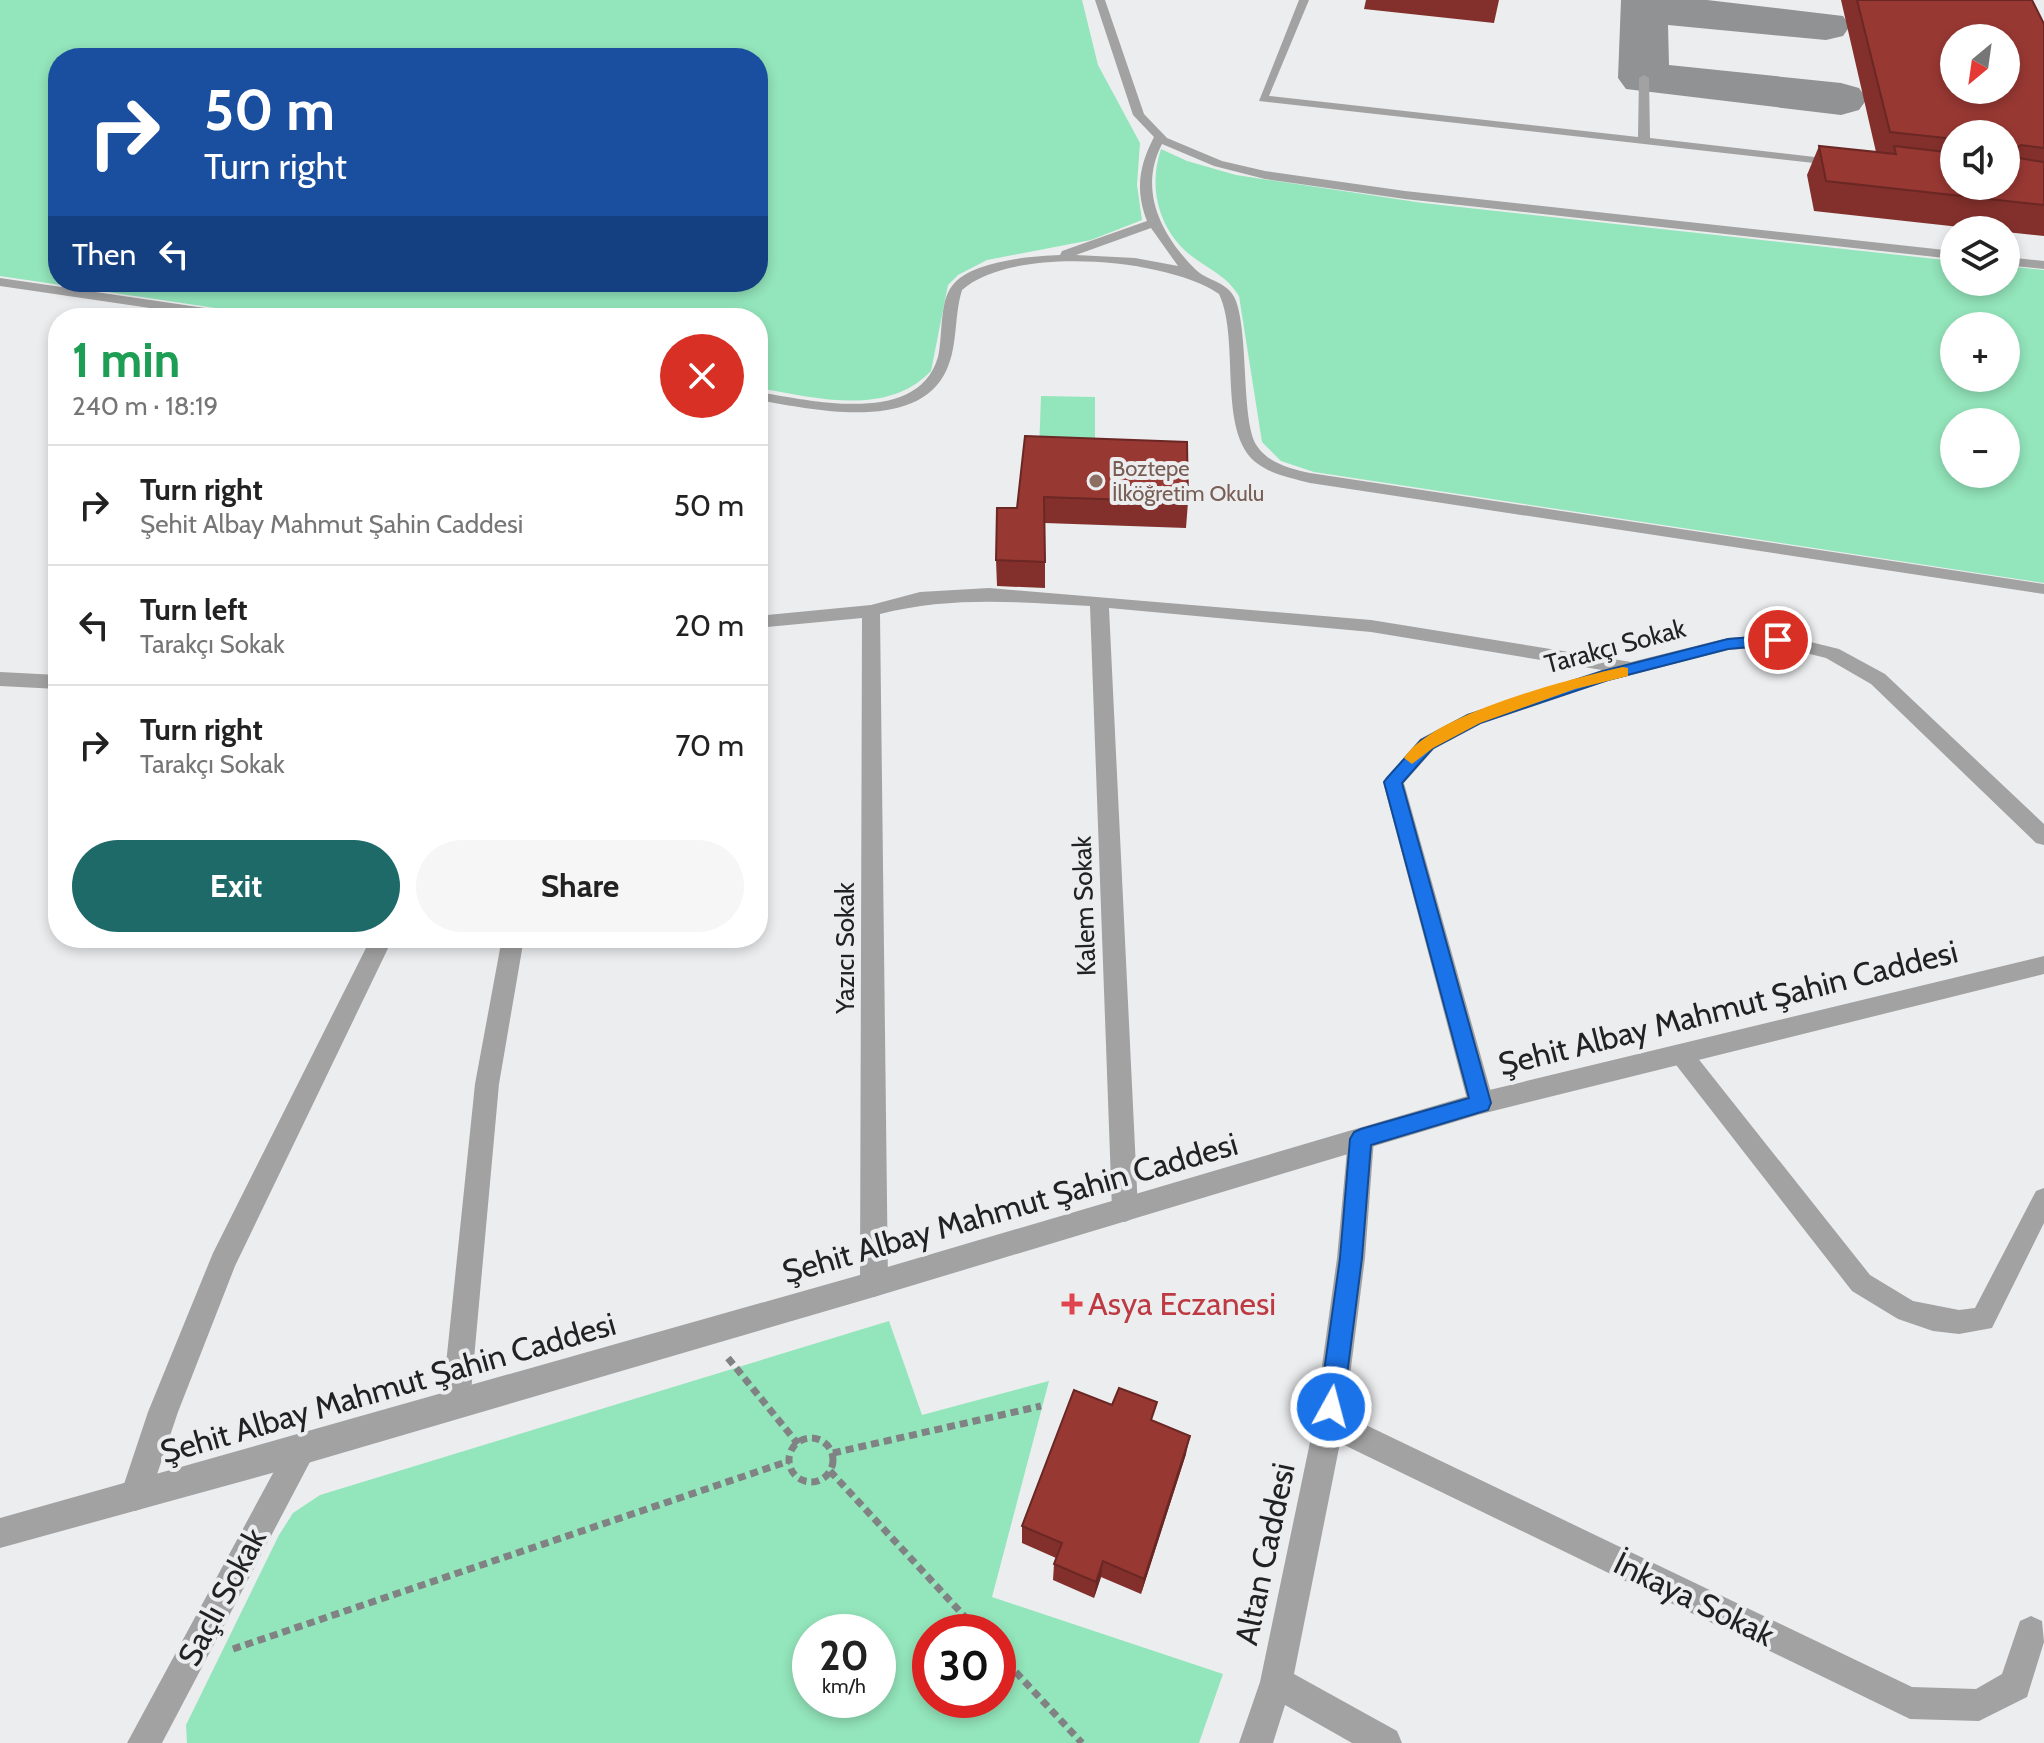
<!DOCTYPE html>
<html lang="en">
<head>
<meta charset="utf-8">
<style>
	:root { --surface:#fff; --page:#f6f6f6; --text:#222; --muted:#767676; --line:#e0e0e0; --accent:#1e6a68 }
	body { margin:0; font-family:Cabin,sans-serif; background:var(--page); color:var(--text); height:100vh; display:flex; flex-direction:column; font-size:30px; white-space:nowrap }
	* { box-sizing:border-box; margin:0 }
	p { font-size:26px; color:var(--muted) }
	.icon { flex:none; width:44px; height:44px; fill:none; stroke:currentColor; stroke-width:2; stroke-linecap:round; stroke-linejoin:round }
	.map { position:relative; flex:1; overflow:hidden }
	.sheet { position:absolute; left:48px; top:308px; width:720px; height:640px; display:flex; flex-direction:column; background:var(--surface); border-radius:32px; box-shadow:0 4px 12px #0003 }
	.sheet>* { flex:none }
	.guide { position:absolute; left:48px; top:48px; width:720px; height:244px; border-radius:32px; box-shadow:0 4px 12px #0003; background:#1a4fa0; color:#fff; overflow:hidden }
	.needle { width:52px; rotate:209deg }
	.tools { position:absolute; left:1940px; top:24px; display:grid; gap:16px }
	.tools a { display:grid; place-items:center; width:80px; height:80px; border-radius:50%; background:var(--surface); box-shadow:0 4px 12px #0003; font-size:40px }
	.speed { position:absolute; left:792px; top:1614px; display:flex; gap:16px; font-size:40px; font-weight:700; text-align:center }
	.speed>* { display:grid; place-content:center; width:104px; height:104px; border-radius:50%; background:var(--surface); box-shadow:0 4px 12px #0003; line-height:1 }
	.speed small { font-size:20px; font-weight:400 }
	.speed .limit { border:12px solid #d22; background:#fff; color:#111 }
	.pin { position:absolute; display:grid; place-items:center; width:68px; height:68px; color:#fff; margin:-34px; border:4px solid #fff; border-radius:50%; box-shadow:0 2px 8px #0007 }
	.me { position:absolute; width:88px; margin:-44px; rotate:7deg; stroke-linejoin:round; filter:drop-shadow(0 0 6px #0008) }
	.turn { display:flex; align-items:center; gap:28px; height:168px; padding:0 24px; font-size:36px }
	.turn .icon { width:104px; height:104px; stroke-width:2.5 }
	.turn b { display:block; font-size:56px; line-height:68px }
	.then { display:flex; align-items:center; height:76px; padding:0 24px; background:#0003; gap:16px; font-size:30px }
	.round { display:grid; place-items:center; flex:none; width:84px; height:84px; border-radius:42px; background:var(--page) }
	.overview { display:flex; align-items:center; justify-content:space-between; height:136px; padding:0 24px }
	h1 { font-size:48px; font-weight:700; line-height:60px; color:#1e9e55 }
	.action { display:flex; gap:16px; margin-top:auto; padding:16px 24px }
	.action a { flex:1; height:92px; border-radius:48px; background:var(--accent); color:#fff; font-size:32px; font-weight:700; line-height:92px; text-align:center }
	.action a+a { background:var(--page); color:var(--text) }
	ul { padding:0; list-style:none }
	li { display:flex; align-items:center; gap:24px; height:120px; padding:0 24px; border-top:2px solid var(--line) }
	li div { flex:1 }
	li b { display:block; font-size:30px }
	li em { font-style:normal }
	.map>svg:first-child { display:block }
</style>
</head>
<body>
<div class="map">
<svg width="2044" height="1743" viewBox="0 0 2044 1743">
	<rect width="100%" height="100%" fill="#ecedef"/>
	<g fill="#93e5bb" fill-rule="evenodd">
		<path d="M0,0H1082L1098,65L1140,143L1137,185L1142,220L1091,240L987,260L958,275L948,285L931,371C886,418 814,397 758,388V318H283L0,276ZM58,58H758V282H58Z"/>
		<path d="M1161,149L1187,161L1236,175L1423,203L1954,261V282H2006V266L2044,270V583L1314,472L1281,461L1262,442L1239,296C1228,278 1213,271 1197,260C1160,235 1147,190 1161,149ZM2006,326V378H1954V326ZM2006,422V474H1954V422Z"/>
		<path d="M1041,396L1095,397V453L1039,452Z"/>
		<path d="M889,1321L922,1415L1049,1381L992,1597L1223,1674L1199,1743H187L186,1725L279,1535L293,1513L320,1495ZM810,1632H878V1700H810ZM930,1632H998V1700H930Z"/>
	</g>
	<g fill="none" stroke-linecap="round" stroke-linejoin="round">
		<path fill="#919293" fill-rule="evenodd" d="M1621,0H1707L1843,16L1850,26L1843,36L1826,40L1668,25L1669,65L1841,83L1859,88L1867,99L1859,110L1841,115L1626,89L1618,78Z"/>
		<g stroke="#818283" stroke-width="7" stroke-dasharray="8 5" stroke-linecap="butt">
			<path d="M728,1358L798,1444"/>
			<circle cx="811" cy="1460" r="22"/>
			<path d="M833,1453L1041,1406"/>
			<path d="M830,1471L979,1632"/>
			<path d="M233,1649L789,1461"/>
			<path d="M998,1653L1082,1743"/>
		</g>
		<g fill="#a3a2a2" fill-rule="evenodd">
			<path d="M1095,0H1105L1144,114L1167,138L1222,161L1265,171L1405,191L1954,251V259L1405,199L1265,179L1214,166L1162,144C1138,190 1161,235 1195,269C1206,281 1229,281 1236,301C1249,337 1241,422 1257,446C1268,463 1291,469 1310,473L2044,584V594L1310,483C1292,478 1273,475 1258,464C1216,434 1241,341 1219,294C1167,258 1012,245 962,290C954,316 958,344 947,369C919,434 811,409 758,400V392C810,400 918,427 938,357C943,336 939,303 952,286C970,261 1031,256 1060,255L1062,251L1147,221C1135,190 1139,166 1154,137L1133,115ZM1151,228L1178,266L1135,258L1076,255Z"/>
			<path d="M1299,0H1309L1269,96L1638,137L1639,78L1644,75L1649,78L1650,138L1841,160L1847,163L1841,166L1259,101Z"/>
			<path d="M2006,257L2044,261V269L2006,265Z"/>
			<path d="M0,278L246,314L253,318H218L0,286Z"/>
			<path d="M1681,1045L1689,1047L1870,1275L1913,1301L1959,1310L1975,1308L2036,1191L2044,1188V1223L1992,1328L1959,1334L1933,1331L1898,1319L1852,1291L1673,1061L1670,1054L1673,1047Z"/>
		</g>
		<g fill="#a3a2a2" fill-rule="evenodd">
			<path d="M989,588L1371,620L1631,662L1728,638L1778,634L1839,649L1885,674L2044,824V845L2036,843L1871,684L1826,658L1778,646L1728,650L1608,681L1481,724L1434,749L1404,783L1494,1103L1490,1111L1481,1114L1472,1111L1468,1103L1383,782L1420,739L1467,714L1602,670L1371,632L1109,608L1138,1210L1134,1218L1125,1222L1116,1218L1112,1210L1090,606C1018,602 950,596 880,614L888,1284L884,1293L874,1297L864,1293L860,1284L862,618L758,628V616L871,605L920,592Z"/>
			<path d="M0,672L58,675V689L0,686Z"/>
			<path d="M371,938H393L235,1266L178,1412L146,1507L135,1511L124,1507L120,1496L148,1412L213,1253Z"/>
			<path d="M502,938H524L499,1084L470,1403L466,1413L456,1417L446,1413L442,1403L475,1084Z"/>
			<path d="M1361,1128L1370,1131L1374,1139L1365,1258L1345,1415L1912,1687L1976,1689L2002,1674L2020,1621L2031,1616L2042,1621L2044,1642L2027,1697L1979,1721L1910,1719L1340,1443L1294,1674L1397,1731L1402,1743H1352L1285,1705L1273,1743H1239L1260,1682L1314,1423L1337,1258L1348,1139L1352,1131Z"/>
			<path d="M301,1435L311,1440L316,1450L311,1460L162,1743H127L291,1440Z"/>
		</g>
		<path fill="#a3a2a2" fill-rule="evenodd" d="M2044,956V974L1481,1114L874,1297L301,1465L0,1548V1518L874,1271L1481,1092Z"/>
	</g>
	<g fill="#83302c" fill-rule="evenodd">
		<path d="M1366,0H1499L1494,23L1364,9Z"/>
		<path d="M1841,0H2032L2044,24V236L2006,232V230H1987L1814,211L1807,175L1819,146L1876,152ZM1954,134H2006L1954,186Z"/>
		<path d="M1025,436L1188,502L1186,528L1045,523V588L997,586L996,560L1017,508Z"/>
		<path d="M1154,1421L1186,1454L1141,1594L1101,1577L1094,1598L1053,1580L1054,1564L1056,1558L1022,1543V1526Z"/>
	</g>
	<g fill="#6a2724">
		<path d="M1190,1436L1186,1454L1141,1594L1144,1579Z"/>
		<path d="M1103,1561L1101,1577L1094,1598L1096,1582Z"/>
	</g>
	<g fill="#983833" stroke="#6a2724" stroke-width="2" fill-rule="evenodd">
		<path d="M1857,0H2032L2044,24V148L2021,145L2017,148L2018,158L2044,162V205L1826,181L1819,146L1896,154L1894,146L1954,153V186H2006V134H1954V139L1890,132ZM1954,38H2006V90H1954Z"/>
		<path d="M1025,436L1187,442L1188,502L1044,497L1045,562L996,560L997,508H1017Z"/>
		<path d="M1119,1388L1157,1402L1151,1420L1190,1436L1144,1579L1103,1561L1096,1582L1054,1564L1062,1543L1022,1526L1074,1390L1112,1405Z"/>
	</g>
	<path fill="#1a73e8" stroke="#114b97" stroke-width="2" d="M1778,635L1784,636V644L1728,649L1608,680L1480,723L1433,748L1402,783L1491,1103L1488,1110L1481,1112L1371,1145L1362,1258L1343,1407L1339,1416L1331,1419L1323,1416L1319,1407L1340,1258L1350,1139L1354,1132L1361,1129L1469,1098L1384,782L1387,778L1421,740L1468,715L1603,671L1728,639Z"/>
	<path fill="#f59e0b" d="M1623,667L1628,668V676L1575,689L1480,723L1433,748L1412,764L1404,758C1434,713 1570,679 1623,667Z"/>
	<circle fill="#8d6e63" stroke="#ecedef" stroke-width="3" cx="1096" cy="481" r="8"/>
	<path fill="#e0444e" stroke="#ecedef" stroke-width="3" d="M1068 1292h8v8h8v8h-8v8h-8v-8h-8v-8h8z"/>
	<g text-anchor="middle" stroke-width="8" stroke-linejoin="round" paint-order="stroke">
		<g font-size="22" fill="#785e54" stroke="#ecedef" text-anchor="start">
			<text x="1112" y="476">Boztepe<tspan x="1112" dy="25">İlköğretim Okulu</tspan></text>
		</g>
		<g font-size="26" fill="#212222" stroke="#ecedef">
			<text transform="translate(1615 646) rotate(-15)" y="9">Tarakçı Sokak</text>
			<text transform="translate(1084 906) rotate(-92)" y="9">Kalem Sokak</text>
			<text transform="translate(845 948) rotate(-90)" y="9">Yazıcı Sokak</text>
		</g>
		<g font-size="32" fill="#212222" stroke="#ecedef">
			<text transform="translate(1728 1008) rotate(-14)" y="11">Şehit Albay Mahmut Şahin Caddesi</text>
			<text transform="translate(1010 1208) rotate(-16)" y="11">Şehit Albay Mahmut Şahin Caddesi</text>
			<text transform="translate(388 1388) rotate(-16)" y="11">Şehit Albay Mahmut Şahin Caddesi</text>
			<text transform="translate(1265 1554) rotate(-78)" y="11">Altan Caddesi</text>
			<text transform="translate(222 1597) rotate(-62)" y="11">Saçlı Sokak</text>
			<text transform="translate(1694 1599) rotate(26)" y="11">İnkaya Sokak</text>
		</g>
		<g font-size="32" fill="#be3a42" stroke="#ecedef" text-anchor="start">
			<text x="1088" y="1315">Asya Eczanesi</text>
		</g>
	</g>
</svg>
<div class="tools">
<a><svg class="needle" viewBox="-14 -14 28 28"><path d="M0-13l5 13h-10z" fill="#e53935"/><path d="M0 13l5-13h-10z" fill="#767676"/></svg></a>
<a><svg class="icon" aria-label="sound" viewBox="0 0 24 24"><path d="M4 9h4l5-4v14l-5-4H4zM17 9q2 3 0 6"/></svg></a>
<a><svg class="icon" aria-label="layers" viewBox="0 0 24 24"><path d="M12 4l9 5-9 5-9-5zM3 14l9 5 9-5"/></svg></a>
<a>+</a>
<a>−</a>
</div>
<div class="speed"><div>20<small>km/h</small></div><div class="limit">30</div></div>
<div class="pin" style="left:1778px;top:640px;background:#d93025"><svg class="icon" aria-label="arrive" viewBox="0 0 24 24"><path d="M6 21V4h12l-3 4 3 4H6"/></svg></div>
<svg class="me" style="left:1331px;top:1407px" viewBox="-20 -20 40 40"><circle r="17" fill="#1a73e8" stroke="#fff" stroke-width="3"/><path d="M0-11L8 9 0 5-8 9z" fill="#fff"/></svg>
<div class="guide">
<div class="turn"><svg class="icon" aria-label="right" viewBox="0 0 24 24"><path d="M7 20v-9h11M14 6l5 5-5 5"/></svg><div><b>50 m</b>Turn right</div></div>
<div class="then">Then<svg class="icon" aria-label="left" viewBox="0 0 24 24"><path d="M17 20v-9H6M10 6l-5 5 5 5"/></svg></div>
</div>
<section class="sheet">
<div class="overview"><div><h1>1 min</h1><p>240 m · 18:19</p></div><a class="round" style="background:#d93025;color:#fff"><svg class="icon" aria-label="close" viewBox="0 0 24 24"><path d="M6 6l12 12M18 6L6 18"/></svg></a></div>
<ul>
<li><svg class="icon" aria-label="right" viewBox="0 0 24 24"><path d="M7 20v-9h11M14 6l5 5-5 5"/></svg><div><b>Turn right</b><p>Şehit Albay Mahmut Şahin Caddesi</p></div><em>50 m</em></li>
<li><svg class="icon" aria-label="left" viewBox="0 0 24 24"><path d="M17 20v-9H6M10 6l-5 5 5 5"/></svg><div><b>Turn left</b><p>Tarakçı Sokak</p></div><em>20 m</em></li>
<li><svg class="icon" aria-label="right" viewBox="0 0 24 24"><path d="M7 20v-9h11M14 6l5 5-5 5"/></svg><div><b>Turn right</b><p>Tarakçı Sokak</p></div><em>70 m</em></li>
</ul>
<div class="action"><a>Exit</a><a>Share</a></div>
</section>
</div>
</body>
</html>
